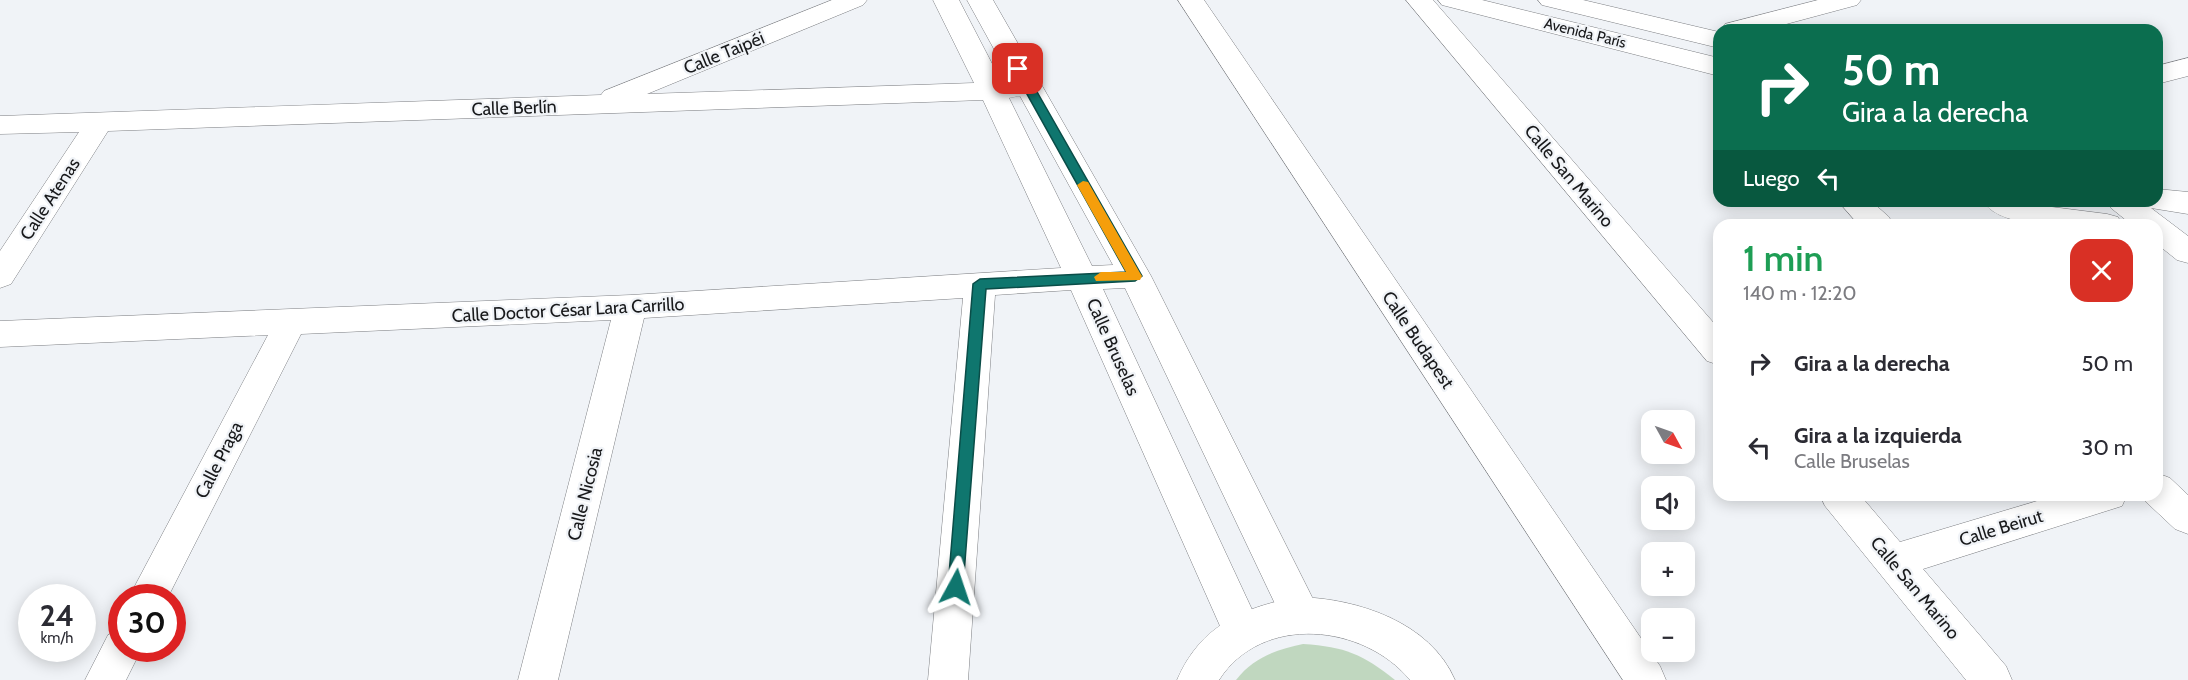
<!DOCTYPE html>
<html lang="es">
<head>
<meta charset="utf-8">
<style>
	:root { --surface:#fff; --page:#f7f7f7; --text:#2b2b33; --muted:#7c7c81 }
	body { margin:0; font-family:Cabin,sans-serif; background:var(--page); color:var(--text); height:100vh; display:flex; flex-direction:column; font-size:22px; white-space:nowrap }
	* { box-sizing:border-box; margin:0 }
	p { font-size:20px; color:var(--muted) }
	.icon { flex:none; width:33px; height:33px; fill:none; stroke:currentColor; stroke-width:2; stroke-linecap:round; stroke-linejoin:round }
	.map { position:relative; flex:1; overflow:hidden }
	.drawer { position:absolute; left:1713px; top:219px; width:450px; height:282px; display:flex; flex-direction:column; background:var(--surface); border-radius:18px; box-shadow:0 3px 15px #0003 }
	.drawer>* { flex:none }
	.hud { position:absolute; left:1713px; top:24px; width:450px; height:183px; border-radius:18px; box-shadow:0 3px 15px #0003; background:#0b6e4f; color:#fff; overflow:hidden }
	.needle { width:39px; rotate:130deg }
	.buttons { position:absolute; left:1641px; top:410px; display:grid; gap:12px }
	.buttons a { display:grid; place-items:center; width:54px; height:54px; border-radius:12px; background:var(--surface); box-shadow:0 3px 15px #0003; font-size:30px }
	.speed { position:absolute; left:18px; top:584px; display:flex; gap:12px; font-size:30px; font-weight:700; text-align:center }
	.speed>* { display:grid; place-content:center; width:78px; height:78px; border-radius:50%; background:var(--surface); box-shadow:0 3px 15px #0003; line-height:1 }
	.speed small { font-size:15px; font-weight:400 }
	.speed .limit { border:9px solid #d22; background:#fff; color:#111 }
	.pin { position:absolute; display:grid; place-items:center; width:51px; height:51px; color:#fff; margin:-26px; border-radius:12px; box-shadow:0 3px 9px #0006 }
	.me { position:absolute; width:66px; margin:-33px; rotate:5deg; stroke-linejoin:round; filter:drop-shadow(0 0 4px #0008) }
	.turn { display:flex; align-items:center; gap:21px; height:126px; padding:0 30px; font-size:27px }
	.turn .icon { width:78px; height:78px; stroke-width:2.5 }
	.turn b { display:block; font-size:42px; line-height:51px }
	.then { display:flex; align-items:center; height:57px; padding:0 30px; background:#0003; gap:12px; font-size:22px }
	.round { display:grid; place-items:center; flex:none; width:63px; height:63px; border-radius:18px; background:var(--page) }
	.head { display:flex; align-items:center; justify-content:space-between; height:102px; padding:0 30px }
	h1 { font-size:36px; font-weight:600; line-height:45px; color:#1e9e55 }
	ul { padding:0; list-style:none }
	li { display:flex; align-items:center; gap:18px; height:84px; padding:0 30px }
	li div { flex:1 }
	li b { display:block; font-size:22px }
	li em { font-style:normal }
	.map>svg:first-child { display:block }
</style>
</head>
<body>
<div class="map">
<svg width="2188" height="680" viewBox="0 0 2188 680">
	<rect width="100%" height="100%" fill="#f0f3f7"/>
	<path fill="#c0d7bf" d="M1303,644C1346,647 1362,654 1395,680H1236C1254,657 1276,650 1303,644Z"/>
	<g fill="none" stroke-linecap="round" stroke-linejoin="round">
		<g stroke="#7d7f83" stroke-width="1">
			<g id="street">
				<path d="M832,0H867L863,5L647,94L974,83L933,0H959L1001,81L1011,80L967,0H993L1151,276L1314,601L1320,614L1314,627L1300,632L1286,627L1125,288L1103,289L1262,631L1256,644L1242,649L1228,644L1071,290L995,295L968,680H928L963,298L644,318L558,680H518L611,320L301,334L168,597H129L268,335L0,347V321L631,295L1061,268L983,100L108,131L11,284L0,288V251L79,132L0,134V116L601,95L604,91ZM1020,96L1113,265L1092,266L1009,98Z"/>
				<path d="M1178,0H1204L1660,666L1666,680H1623Z"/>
				<path d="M1406,0H1433L1719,329V365L1707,361Z"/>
				<path d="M1438,0H1482L1719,58V76L1442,5Z"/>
				<path d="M1538,0H1583L1719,32V48L1542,5Z"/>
				<path d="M1818,0H1861L1857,5L1764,30H1721L1725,24Z"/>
				<path d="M2188,58V76L2157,84V66Z"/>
				<path d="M2157,189L2188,192V214L2151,208L2188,236V263L2177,260L2157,244V225H2132L2111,208L2107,201H2157Z"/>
				<path d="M1838,201H1871L1889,217L1893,225H1859Z"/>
				<path d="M1983,201H2027L2036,205L2107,214L2118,217L2122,225C2088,225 2002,233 1983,201Z"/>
				<path d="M2157,473L2170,478L2188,495V534L2175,529L2144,500L2142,495H2157Z"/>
				<path d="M1820,495H1860L1900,542L2057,495H2127L2122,506L1923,569L2006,666L2012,680H1966L1825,506Z"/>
				<path d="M122,629V648H142L126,680H85L108,635Z"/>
			</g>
		</g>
		<g stroke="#7d7f83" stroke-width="1">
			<path id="secondary" d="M1300,597C1358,599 1430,622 1455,680H1410C1364,624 1262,613 1219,680H1177C1200,626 1244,606 1300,597Z"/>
		</g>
		<use href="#street" fill="#fff" fill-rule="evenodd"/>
		<use href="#secondary" fill="#fff" fill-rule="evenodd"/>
	</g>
	<path fill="#0f766e" stroke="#0a4d48" stroke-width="1.5" d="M1018,66L1024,69L1142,276L1135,281L986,289L963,587L961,592L956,594L950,592L948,587L973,284L980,279L1126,272L1013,69Z"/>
	<path fill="#f59e0b" d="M1083,181L1088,182L1140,273L1142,276L1140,280L1096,281L1094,277L1101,272H1126L1077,185Z"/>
	<g text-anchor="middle" stroke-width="4.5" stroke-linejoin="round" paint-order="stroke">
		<g font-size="15" fill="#18191b" stroke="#f0f3f7">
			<text transform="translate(1585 33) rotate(14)" y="5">Avenida París</text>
		</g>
		<g font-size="18" fill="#18191b" stroke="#f0f3f7">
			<text transform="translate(724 53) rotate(-22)" y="6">Calle Taipéi</text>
			<text transform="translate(514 108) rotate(-2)" y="6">Calle Berlín</text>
			<text transform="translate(1569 176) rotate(50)" y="6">Calle San Marino</text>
			<text transform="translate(50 199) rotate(-57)" y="6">Calle Atenas</text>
			<text transform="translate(568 310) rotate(-3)" y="6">Calle Doctor César Lara Carrillo</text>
			<text transform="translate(1418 340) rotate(56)" y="6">Calle Budapest</text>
			<text transform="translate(1113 347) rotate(66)" y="6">Calle Bruselas</text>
			<text transform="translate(219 460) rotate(-63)" y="6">Calle Praga</text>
			<text transform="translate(585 494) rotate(-76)" y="6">Calle Nicosia</text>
			<text transform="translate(2001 528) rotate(-17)" y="6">Calle Beirut</text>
			<text transform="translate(1915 588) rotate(50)" y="6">Calle San Marino</text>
		</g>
	</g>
</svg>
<div class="buttons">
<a><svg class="needle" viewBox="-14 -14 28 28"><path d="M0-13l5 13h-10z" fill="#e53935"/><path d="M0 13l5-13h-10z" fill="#7c7c81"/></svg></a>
<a><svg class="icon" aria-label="sound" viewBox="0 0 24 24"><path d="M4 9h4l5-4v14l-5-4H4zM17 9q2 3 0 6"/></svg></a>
<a>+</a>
<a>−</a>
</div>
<div class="speed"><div>24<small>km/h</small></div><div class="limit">30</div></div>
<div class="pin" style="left:1018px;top:69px;background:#d93025"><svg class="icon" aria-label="arrive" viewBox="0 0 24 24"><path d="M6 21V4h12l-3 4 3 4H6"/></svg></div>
<svg class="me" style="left:956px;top:587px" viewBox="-20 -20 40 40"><path d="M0-17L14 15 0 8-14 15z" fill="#0f766e" stroke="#fff" stroke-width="4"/></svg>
<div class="hud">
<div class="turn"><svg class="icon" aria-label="right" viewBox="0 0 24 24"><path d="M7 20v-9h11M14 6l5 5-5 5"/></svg><div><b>50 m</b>Gira a la derecha</div></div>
<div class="then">Luego<svg class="icon" aria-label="left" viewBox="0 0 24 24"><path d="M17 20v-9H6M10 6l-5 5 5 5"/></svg></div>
</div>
<section class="drawer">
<div class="head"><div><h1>1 min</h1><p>140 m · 12:20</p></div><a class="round" style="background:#d93025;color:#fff"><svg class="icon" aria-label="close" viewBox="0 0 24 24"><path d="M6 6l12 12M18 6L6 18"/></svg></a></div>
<ul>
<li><svg class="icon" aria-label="right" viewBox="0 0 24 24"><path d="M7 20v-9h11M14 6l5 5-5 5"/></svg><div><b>Gira a la derecha</b></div><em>50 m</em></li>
<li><svg class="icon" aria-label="left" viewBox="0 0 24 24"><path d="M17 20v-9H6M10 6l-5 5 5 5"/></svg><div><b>Gira a la izquierda</b><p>Calle Bruselas</p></div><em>30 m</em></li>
</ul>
</section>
</div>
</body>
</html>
